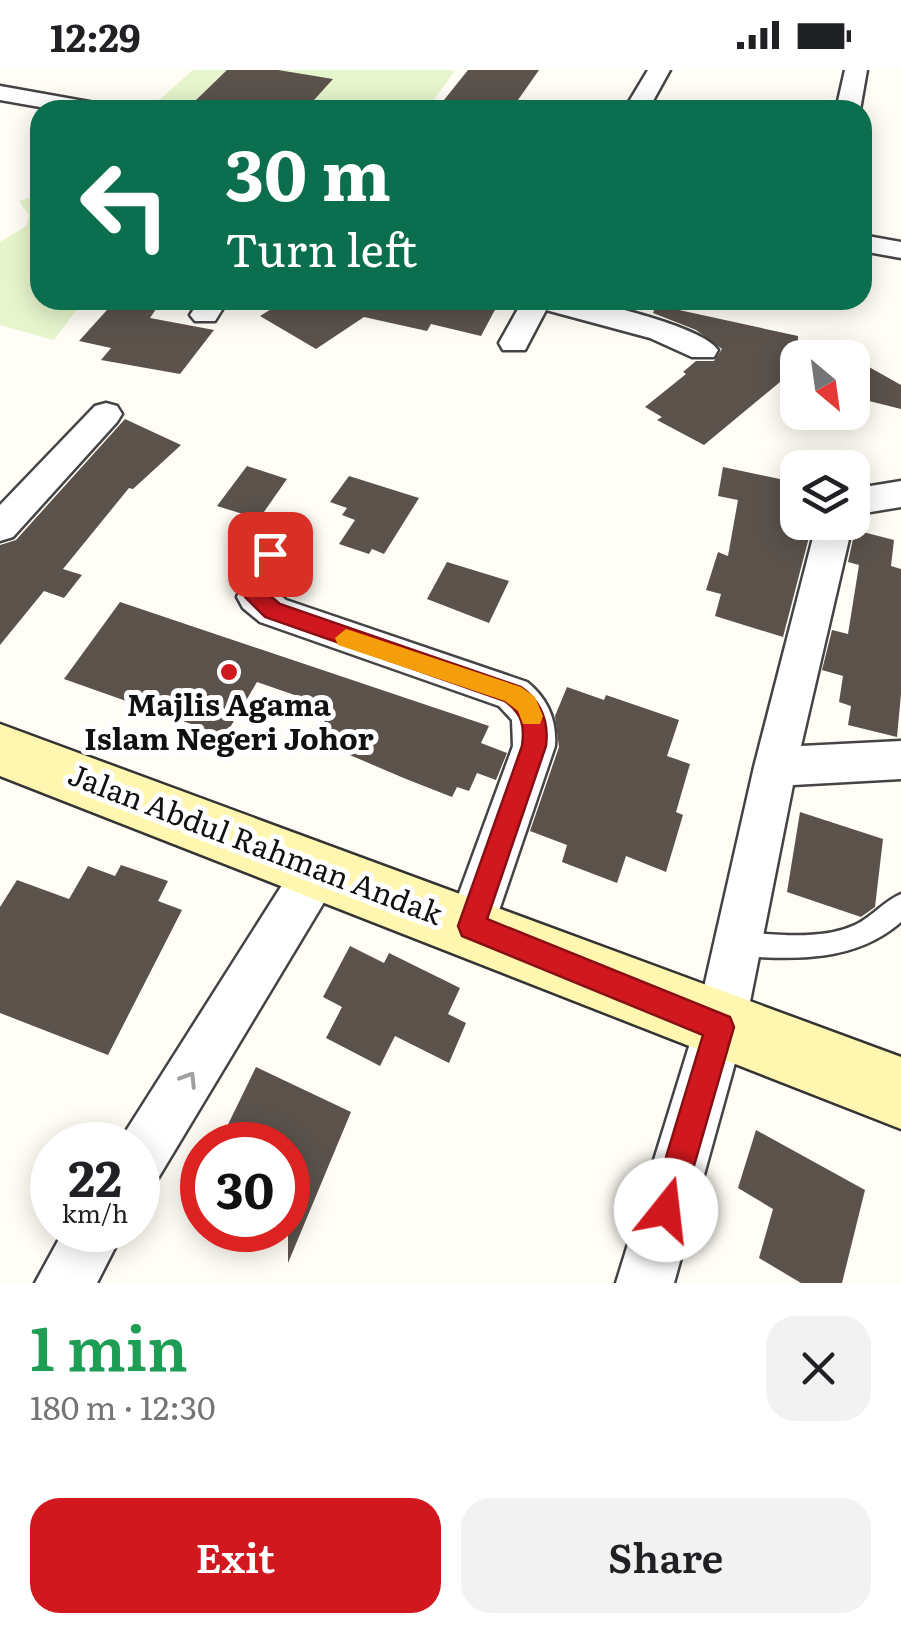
<!DOCTYPE html>
<html lang="en">
<head>
<meta charset="utf-8">
<style>
	:root { --surface:#fff; --page:#f2f2f2; --text:#202124; --muted:#757577; --accent:#d2181f }
	body { margin:0; font-family:Literata,serif; background:var(--page); color:var(--text); height:100vh; display:flex; flex-direction:column; font-size:38px; white-space:nowrap }
	* { box-sizing:border-box; margin:0 }
	p { font-size:32px; color:var(--muted) }
	.icon { flex:none; width:55px; height:55px; fill:none; stroke:currentColor; stroke-width:2; stroke-linecap:round; stroke-linejoin:round }
	.map { position:relative; height:1213px; overflow:hidden }
	.side { display:flex; flex-direction:column; background:var(--surface); flex:1 }
	.side>* { flex:none }
	.banner { position:absolute; left:30px; top:30px; width:842px; height:210px; border-radius:30px; box-shadow:0 5px 25px #0003; background:#0b6e4f; color:#fff; overflow:hidden }
	.needle { width:65px; rotate:151deg }
	.tools { position:absolute; left:780px; top:270px; display:grid; gap:20px }
	.tools a { display:grid; place-items:center; width:90px; height:90px; border-radius:20px; background:var(--surface); box-shadow:0 5px 25px #0003; font-size:50px }
	.speed { position:absolute; left:30px; top:1052px; display:flex; gap:20px; font-size:50px; font-weight:700; text-align:center }
	.speed>* { display:grid; place-content:center; width:130px; height:130px; border-radius:50%; background:var(--surface); box-shadow:0 5px 25px #0003; line-height:1 }
	.speed small { font-size:25px; font-weight:400 }
	.speed .limit { border:15px solid #d22; background:#fff; color:#111 }
	.pin { position:absolute; display:grid; place-items:center; width:85px; height:85px; color:#fff; margin:-42px; border-radius:20px; box-shadow:0 5px 15px #0006 }
	.me { position:absolute; width:110px; margin:-55px; rotate:16deg; stroke-linejoin:round; filter:drop-shadow(0 0 8px #0008) }
	.turn { display:flex; align-items:center; gap:35px; height:210px; padding:0 30px; font-size:45px }
	.turn .icon { width:130px; height:130px; stroke-width:2.5 }
	.turn b { display:block; font-size:70px; line-height:85px }
	.round { display:grid; place-items:center; flex:none; width:105px; height:105px; border-radius:30px; background:var(--page) }
	.headline { display:flex; align-items:center; justify-content:space-between; height:170px; padding:0 30px }
	h1 { font-size:60px; font-weight:600; line-height:75px; color:#1e9e55 }
	.action { display:flex; gap:20px; margin-top:auto; padding:20px 30px }
	.action a { flex:1; height:115px; border-radius:30px; background:var(--accent); color:#fff; font-size:40px; font-weight:600; line-height:115px; text-align:center }
	.action a+a { background:var(--page); color:var(--text) }
	.status { display:flex; justify-content:space-between; align-items:center; height:70px; padding:0 50px; background:var(--surface); direction:ltr }
	.status svg { height:28px; fill:currentColor }
	.map>svg:first-child { display:block }
</style>
</head>
<body>
<div class="status"><b>12:29</b><svg viewBox="0 0 49 12"><path d="M0 12V9h3v3zM5 12V6h3v6zM10 12V3h3v9zM15 12V0h3v12zM26 1h20v11H26zM47 4h2v5h-2z"/></svg></div>
<div class="map">
<svg width="901" height="1213" viewBox="0 0 901 1213">
	<rect width="100%" height="100%" fill="#fffdf5"/>
	<g fill="#e6f5cc">
		<path d="M193,0H448L455,1L426,40H208L158,31Z"/>
		<path d="M40,124V230H84L54,270L0,255V172L26,156L29,145L19,131Z"/>
	</g>
	<g fill="#5b524c">
		<path d="M227,0H278L333,9L305,40H249L195,31Z"/>
		<path d="M468,0H539L511,40H436Z"/>
		<path d="M116,230H162L150,248L214,260L180,304L101,290L111,278L79,271Z"/>
		<path d="M286,230L301,239L316,230H470L497,236L481,266L431,254L427,261L364,247L316,279L260,246Z"/>
		<path d="M656,235L798,266V320L780,312L704,375L657,350L662,347L645,337L686,304L683,302L696,291H714L722,279L696,260L653,243Z"/>
		<path d="M869,297L901,315V339L865,330Z"/>
		<path d="M125,349L181,375L133,419L129,418L63,499L82,505L64,528L44,521L0,575V475L16,470Z"/>
		<path d="M247,396L287,409L259,449L217,436Z"/>
		<path d="M723,397L794,412L791,432L798,433V452H813L783,567L715,546L721,524L706,520L718,482L728,486L738,430L718,426Z"/>
		<path d="M349,406L419,428L384,484L372,479L369,484L339,474L355,450L342,445L347,438L330,432Z"/>
		<path d="M855,460L894,470L891,496L901,499V624L897,667L848,655L851,636L839,632L843,606L822,600L832,560L848,564L859,495L848,492Z"/>
		<path d="M447,492L509,511L489,553L427,529Z"/>
		<path d="M120,532L489,656L481,673L507,683L496,710L477,703L469,721L457,717L452,727L406,709L324,674L327,668L317,665L332,638L257,612L225,666L64,609Z"/>
		<path d="M567,617L604,630L606,625L679,650L667,686L690,694L676,742L683,745L666,802L626,786L617,813L562,792L567,775L530,761L559,677L555,646Z"/>
		<path d="M800,742L883,769L875,837L861,847L787,822Z"/>
		<path d="M121,795L168,811L158,831L182,840L108,985L0,943V837L17,810L69,829L88,796L115,806Z"/>
		<path d="M350,876L384,893L389,883L460,918L448,944L466,953L449,993L395,966L380,996L326,968L342,937L323,927Z"/>
		<path d="M256,997L351,1042L288,1193V1075H218Z"/>
		<path d="M756,1060L865,1120L842,1213H801L759,1188L773,1139L738,1118Z"/>
	</g>
	<g fill="none" stroke-linecap="round" stroke-linejoin="round">
		<g stroke="#444" stroke-width="5">
			<path id="lane" d="M901,824V852C854,893 795,889 737,886L729,882L725,874L729,866L737,862C775,864 820,871 855,855C872,847 884,831 901,824Z"/>
		</g>
		<g stroke="#444" stroke-width="5">
			<g id="street">
				<path d="M648,0H670L648,40H624Z"/>
				<path d="M845,0H867L860,40H836Z"/>
				<path d="M0,16L95,33L107,40H57L0,30Z"/>
				<path d="M862,165L901,172V188L862,181Z"/>
				<path d="M200,230H228L215,251H195L190,245Z"/>
				<path d="M523,230C541,230 560,228 578,230C606,234 704,258 718,280L714,287H692L650,268L546,240L525,280H503L499,273Z"/>
				<path d="M106,333L117,336L122,344L117,352L13,467L0,471V435L95,336Z"/>
				<path d="M901,411V437L852,445V419Z"/>
				<path d="M817,452H853L801,676L901,671V709L793,715L745,957L674,1213H616L695,957L754,697Z"/>
				<path d="M271,470L284,474L289,484L276,522L286,530L527,612C547,628 557,650 555,676L488,873L471,880L454,873L447,856L513,676L512,650L499,636L260,552L243,538L237,527L258,474Z"/>
				<path d="M319,776L335,782L342,798L335,814L157,1110L138,1118V1075H117L119,1072L303,782Z"/>
				<path d="M64,1160H124L97,1213H35Z"/>
			</g>
		</g>
		<g stroke="#333" stroke-width="5">
			<path id="secondary" d="M0,654L901,987V1059L0,706Z"/>
		</g>
		<use href="#lane" fill="#fff" fill-rule="evenodd"/>
		<use href="#street" fill="#fff" fill-rule="evenodd"/>
		<use href="#secondary" fill="#fff7b0" fill-rule="evenodd"/>
	</g>
	<defs><path id="oneway-chevron" d="M-2-3.5L2.5 0L-2 3.5" fill="none" stroke-width="1.6" stroke-linecap="round" stroke-linejoin="round" transform="scale(2.5)"/></defs>
	<use stroke="#a0a0a0" href="#oneway-chevron" transform="translate(189 1009) rotate(-58)"/>
	<path fill="#d2181f" stroke="#881014" stroke-width="2.5" d="M270,476L281,484L268,524L280,534L521,617C542,632 549,652 546,676L487,849L730,947L734,957L678,1151L666,1156L655,1151L650,1140L703,965L462,866L458,856L522,676C525,655 522,644 505,631L265,547L245,527L260,484Z"/>
	<path fill="#f59e0b" d="M346,559L521,617L535,627L543,646L540,654H523L518,641L505,631L338,575L335,568Z"/>
	<circle fill="#d2181f" stroke="#fff" stroke-width="4" cx="229" cy="602" r="10"/>
	<g text-anchor="middle" stroke-width="10" stroke-linejoin="round" paint-order="stroke">
		<g font-size="30" font-weight="bold" fill="#111" stroke="#fff">
			<text x="229" y="646">Majlis Agama<tspan x="229" dy="34">Islam Negeri Johor</tspan></text>
		</g>
		<g font-size="30" fill="#111" stroke="#fff">
			<text transform="translate(255 775) rotate(21)" y="10">Jalan Abdul Rahman Andak</text>
		</g>
	</g>
</svg>
<div class="tools">
<a><svg class="needle" viewBox="-14 -14 28 28"><path d="M0-13l5 13h-10z" fill="#e53935"/><path d="M0 13l5-13h-10z" fill="#757577"/></svg></a>
<a><svg class="icon" aria-label="layers" viewBox="0 0 24 24"><path d="M12 4l9 5-9 5-9-5zM3 14l9 5 9-5"/></svg></a>
</div>
<div class="speed"><div>22<small>km/h</small></div><div class="limit">30</div></div>
<div class="pin" style="left:270px;top:484px;background:#d93025"><svg class="icon" aria-label="arrive" viewBox="0 0 24 24"><path d="M6 21V4h12l-3 4 3 4H6"/></svg></div>
<svg class="me" style="left:666px;top:1140px" viewBox="-20 -20 40 40"><circle r="19" fill="#fff"/><path d="M0-13L10 11 0 6-10 11z" fill="#d2181f"/></svg>
<div class="banner">
<div class="turn"><svg class="icon" aria-label="left" viewBox="0 0 24 24"><path d="M17 20v-9H6M10 6l-5 5 5 5"/></svg><div><b>30 m</b>Turn left</div></div>
</div>
</div>
<section class="side">
<div class="headline"><div><h1>1 min</h1><p>180 m · 12:30</p></div><a class="round"><svg class="icon" aria-label="close" viewBox="0 0 24 24"><path d="M6 6l12 12M18 6L6 18"/></svg></a></div>
<div class="action"><a>Exit</a><a>Share</a></div>
</section>
</body>
</html>
